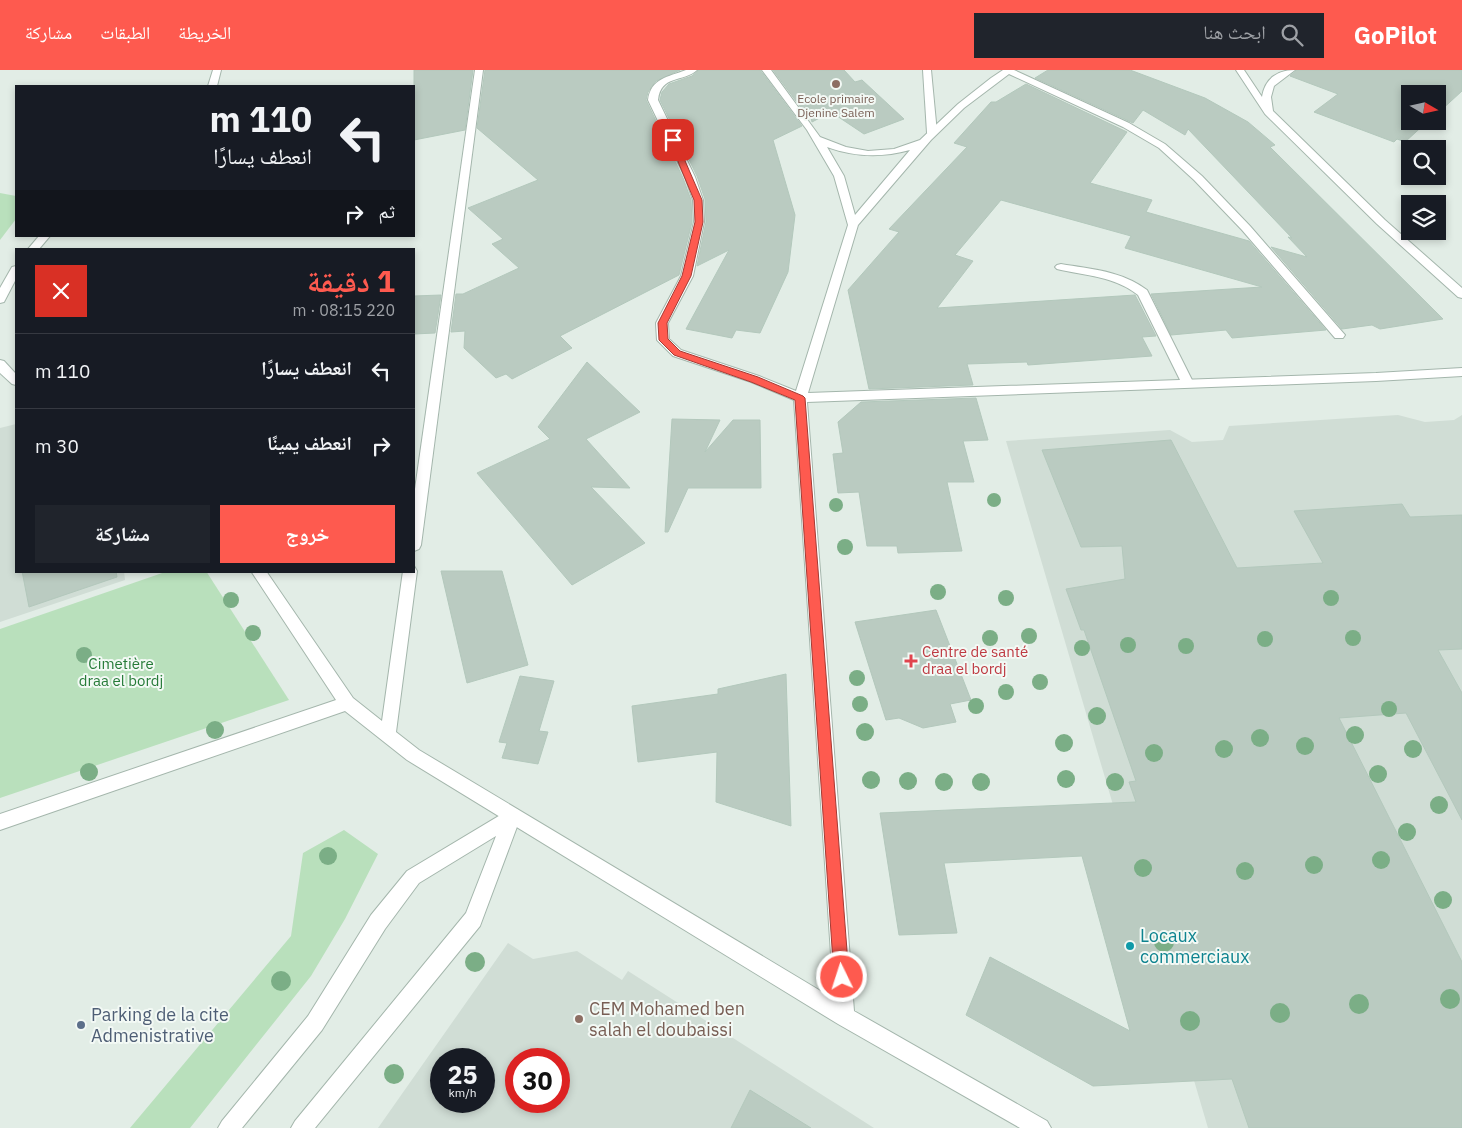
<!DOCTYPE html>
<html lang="ar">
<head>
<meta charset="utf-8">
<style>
	:root { --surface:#171b24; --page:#20242c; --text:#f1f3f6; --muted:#9ea1a6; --line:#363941; --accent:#fe5a4f }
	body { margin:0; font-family:"IBM Plex Sans","Noto Naskh Arabic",sans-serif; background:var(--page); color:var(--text); direction:rtl; height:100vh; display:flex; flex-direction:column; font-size:19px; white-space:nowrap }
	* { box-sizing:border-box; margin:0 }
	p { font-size:16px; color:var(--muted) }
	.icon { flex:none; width:28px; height:28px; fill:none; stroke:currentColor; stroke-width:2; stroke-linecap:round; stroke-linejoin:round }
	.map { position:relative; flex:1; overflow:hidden; direction:ltr }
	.sheet { position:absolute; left:15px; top:178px; width:400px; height:325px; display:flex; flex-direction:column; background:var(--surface); border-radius:0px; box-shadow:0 2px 8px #0003; direction:rtl }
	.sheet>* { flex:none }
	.guide { position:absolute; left:15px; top:15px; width:400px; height:152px; border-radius:0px; box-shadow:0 2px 8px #0003; direction:rtl; background:#171b24; color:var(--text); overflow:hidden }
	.needle { width:32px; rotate:99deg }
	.controls { position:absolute; left:1401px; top:15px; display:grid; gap:10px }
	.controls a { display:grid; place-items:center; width:45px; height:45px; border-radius:0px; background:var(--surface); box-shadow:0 2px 8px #0003; font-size:25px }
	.speed { position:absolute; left:430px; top:978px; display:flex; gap:10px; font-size:25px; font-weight:700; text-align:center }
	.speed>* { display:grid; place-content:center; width:65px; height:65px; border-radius:50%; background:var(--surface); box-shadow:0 2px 8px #0003; line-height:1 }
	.speed small { font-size:12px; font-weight:400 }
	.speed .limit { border:8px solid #d22; background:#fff; color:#111 }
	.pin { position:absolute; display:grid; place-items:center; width:42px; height:42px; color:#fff; margin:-21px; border-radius:10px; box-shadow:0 2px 8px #0006 }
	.me { position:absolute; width:55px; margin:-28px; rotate:356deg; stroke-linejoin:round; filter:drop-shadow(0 0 4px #0008) }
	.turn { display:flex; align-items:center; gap:18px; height:105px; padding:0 20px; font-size:22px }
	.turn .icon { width:65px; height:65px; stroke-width:2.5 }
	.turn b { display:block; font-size:35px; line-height:42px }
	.then { display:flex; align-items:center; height:48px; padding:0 20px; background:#0003; gap:10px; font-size:19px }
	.round { display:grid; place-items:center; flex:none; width:52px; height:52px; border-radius:0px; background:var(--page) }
	.head { display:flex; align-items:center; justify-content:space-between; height:85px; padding:0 20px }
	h1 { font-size:30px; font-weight:700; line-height:38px; color:var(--accent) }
	.cta { display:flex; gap:10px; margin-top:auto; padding:10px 20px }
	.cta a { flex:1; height:58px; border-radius:0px; background:var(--accent); color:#fff; font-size:20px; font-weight:700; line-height:58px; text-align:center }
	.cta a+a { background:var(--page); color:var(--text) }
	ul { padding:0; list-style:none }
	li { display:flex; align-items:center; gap:15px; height:75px; padding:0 20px; border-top:1px solid var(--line) }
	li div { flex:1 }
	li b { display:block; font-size:19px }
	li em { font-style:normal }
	header { display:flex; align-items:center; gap:30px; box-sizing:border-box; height:70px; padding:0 25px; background:var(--accent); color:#fff }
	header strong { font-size:24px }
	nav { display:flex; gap:28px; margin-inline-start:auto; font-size:18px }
	.search { width:350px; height:45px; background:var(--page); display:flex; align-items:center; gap:12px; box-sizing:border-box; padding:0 18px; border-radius:0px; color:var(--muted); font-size:19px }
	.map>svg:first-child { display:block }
</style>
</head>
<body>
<header>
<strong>GoPilot</strong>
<div class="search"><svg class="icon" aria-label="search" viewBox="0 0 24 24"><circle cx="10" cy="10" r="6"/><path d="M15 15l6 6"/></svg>ابحث هنا</div>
<nav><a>الخريطة</a><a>الطبقات</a><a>مشاركة</a></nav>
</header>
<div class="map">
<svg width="1462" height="1058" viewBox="0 0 1462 1058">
	<rect width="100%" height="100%" fill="#e2ede6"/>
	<g fill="#d0ddd5" fill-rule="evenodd">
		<path d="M1398,345L1425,352L1454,350L1462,345V1058H1208L1006,371L1170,360L1192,372L1223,370L1229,356Z"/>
		<path d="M16,354V501H124L125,510L0,552V358Z"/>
		<path d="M508,873L533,889L577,881L622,910L628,901L874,1058H378ZM441,989H484V1031H441ZM516,989H559V1031H516Z"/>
	</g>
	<g fill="#b9e0bc">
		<path d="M0,123L16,126V149L0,170Z"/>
		<path d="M168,501H206L289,630L0,728V559Z"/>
		<path d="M344,760L378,784L345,849L311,906L190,1058H130L291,866L303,783Z"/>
	</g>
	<g fill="#bacbc1" stroke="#b3c8bc">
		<path d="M414,0H473L465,60L414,70Z"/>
		<path d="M485,0H680L656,11L648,22L646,30L683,108L691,130L692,152L679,205L560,266L572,278L512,309L506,304L496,308L464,278L465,261L451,262L456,224H463L519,198L492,174L503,169L468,138L538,110L477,58Z"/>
		<path d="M699,0H760L802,56L773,70L795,145L788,202L760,263L736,260L732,268L686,259L729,180L697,196L706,152L705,129L697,106L660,30L662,22L669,14L692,6Z"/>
		<path d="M773,0H844L855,12L862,10L904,49L864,64L831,42L812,52L808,35L807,46Z"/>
		<path d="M1048,0H1130L1205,28L1248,52L1275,75L1270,77L1443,249L1380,259L1372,255L1342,259L1271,177L1307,187L1288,167L1292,168L1188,59L1185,65L1143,40L1133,53L1035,8Z"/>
		<path d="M1297,0H1462V21L1438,43V24H1410V51H1428L1405,72L1397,69L1394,72L1314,42L1338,24L1290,6Z"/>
		<path d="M1026,14L1127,62L1090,113L1152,130L1146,142L1249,171L1326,260L1232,268L1226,260L1171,265L1151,224L1262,217L1125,178L1131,166L1001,130L955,185L973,191L937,238L1135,225L1156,266L1142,267L1152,286L1028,295L1027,292L967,294L973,315L869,319L848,220L899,162L889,159L967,77L954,73L991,32H996Z"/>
		<path d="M441,225L435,263L414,264V226Z"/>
		<path d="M587,292L640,342L586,369L630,418L591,417L645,473L572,515L477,403L550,369L538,357Z"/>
		<path d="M976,328L988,370L963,371L974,412H947L962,481L898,483L897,476H867L859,422L838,423L833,384L843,383L838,352L861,332Z"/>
		<path d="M672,349L720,350L705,382L733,350H760L761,418H688L668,462H665Z"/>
		<path d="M1171,370L1237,498L1323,493L1294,441L1402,434L1410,447L1462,445V579L1438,580L1462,623V750L1406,643L1339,648L1462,892V1058H1249L1232,1009L1093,1016L966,945L990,887L1130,961L1082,786L944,793L957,863L899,865L880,743L1136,732L1129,712L1136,711L1084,560H1081L1066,519L1125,509L1122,476L1081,477L1042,380Z"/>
		<path d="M22,501H116L117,507L29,537Z"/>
		<path d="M441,501H502L528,595L467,613Z"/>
		<path d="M936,540L971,630L950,634L956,652L923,658L899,648L886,650L855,552Z"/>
		<path d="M786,604L791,756L716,732L717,682L638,692L632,636L718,624V619Z"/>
		<path d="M520,606L554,611L539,661L548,662L538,694L502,688L507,673L499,672Z"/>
		<path d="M750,1020L811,1058H731Z"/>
	</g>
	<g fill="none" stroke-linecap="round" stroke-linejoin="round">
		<g stroke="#a4b6ac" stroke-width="2">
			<g id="service">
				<path d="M923,0H931L937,63L932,66L927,63Z"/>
				<path d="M1061,194C1091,199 1122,201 1147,220L1194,314L1192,317H1184L1182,314L1138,225C1115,206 1085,206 1057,199L1055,197L1057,195Z"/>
				<path d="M512,738L518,740L521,746L480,856L315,1058H291L295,1051L466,843L496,766L419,813L385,859L322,960L242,1058H218L222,1051L308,946L371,845L407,801Z"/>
			</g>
		</g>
		<g stroke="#a4b6ac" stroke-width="2">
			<g id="minor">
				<path d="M213,0H221L217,16H208Z"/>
				<path d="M475,0H483L421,475L419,479L414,481V426Z"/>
				<path d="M686,0H697C683,13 661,4 658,30L695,107L703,130L704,152L693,206L668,253L669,269L681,280L759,306L796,321L848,155L834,106L807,60L762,0H771L820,67L846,77L868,81L894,79L920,70L958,34L991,8L1003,0H1014L1129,53L1165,74L1202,106L1250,156L1345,265L1343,268H1335L1242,160L1194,110L1159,78L1123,57L1009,4L964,38L931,70L858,155L808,323L1376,303L1462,298V306L1376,311L807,332L854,941L1047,1051L1051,1058H1020L838,954L407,690L345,641L0,760V744L336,630L251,501H266L353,628L382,651L403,501H414V496L417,501L396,662L419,680L834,929L794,330L751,312L673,286L657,270L656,253L681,206L694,152L693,130L685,107L648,30C651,8 668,7 686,0ZM827,77C855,87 881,88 910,80L855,145L844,106Z"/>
				<path d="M1236,0H1244L1262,27C1265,8 1278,0 1295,0L1274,16L1271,27L1273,41L1385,150L1462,218V228L1458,227L1377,154L1265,44Z"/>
				<path d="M39,166H50L39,179H28Z"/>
				<path d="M16,196V209L4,232L0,233V218L12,197Z"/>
				<path d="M0,290L4,291L16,304V315L12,314L0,303Z"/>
			</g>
		</g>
		<use href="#service" fill="#fff" fill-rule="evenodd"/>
		<use href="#minor" fill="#fff" fill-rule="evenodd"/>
	</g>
	<g fill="#7bae86">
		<circle cx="994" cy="430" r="7"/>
		<circle cx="836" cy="435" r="7"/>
		<circle cx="845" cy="477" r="8"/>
		<circle cx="938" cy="522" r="8"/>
		<circle cx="1006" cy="528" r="8"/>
		<circle cx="1331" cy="528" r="8"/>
		<circle cx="231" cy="530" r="8"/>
		<circle cx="253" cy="563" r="8"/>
		<circle cx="1029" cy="566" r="8"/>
		<circle cx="990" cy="568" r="8"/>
		<circle cx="1353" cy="568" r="8"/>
		<circle cx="1265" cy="569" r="8"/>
		<circle cx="1128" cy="575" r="8"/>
		<circle cx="1186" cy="576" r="8"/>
		<circle cx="1082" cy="578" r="8"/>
		<circle cx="84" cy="585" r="8"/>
		<circle cx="857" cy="608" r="8"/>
		<circle cx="1040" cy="612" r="8"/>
		<circle cx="1006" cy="622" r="8"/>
		<circle cx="860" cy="634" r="8"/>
		<circle cx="976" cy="636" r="8"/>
		<circle cx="1389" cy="639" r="8"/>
		<circle cx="1097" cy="646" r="9"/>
		<circle cx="215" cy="660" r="9"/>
		<circle cx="865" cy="662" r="9"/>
		<circle cx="1355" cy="665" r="9"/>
		<circle cx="1260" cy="668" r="9"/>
		<circle cx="1064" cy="673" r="9"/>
		<circle cx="1305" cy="676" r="9"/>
		<circle cx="1224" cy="679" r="9"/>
		<circle cx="1413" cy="679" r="9"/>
		<circle cx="1154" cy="683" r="9"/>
		<circle cx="89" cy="702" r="9"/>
		<circle cx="1378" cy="704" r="9"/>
		<circle cx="1066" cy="709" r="9"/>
		<circle cx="871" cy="710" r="9"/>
		<circle cx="908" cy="711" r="9"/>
		<circle cx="944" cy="712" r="9"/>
		<circle cx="981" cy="712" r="9"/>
		<circle cx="1115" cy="712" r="9"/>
		<circle cx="1439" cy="735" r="9"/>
		<circle cx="1407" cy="762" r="9"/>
		<circle cx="328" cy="786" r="9"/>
		<circle cx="1381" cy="790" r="9"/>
		<circle cx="1314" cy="795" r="9"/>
		<circle cx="1143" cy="798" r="9"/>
		<circle cx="1245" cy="801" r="9"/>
		<circle cx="1443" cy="830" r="9"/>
		<circle cx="1164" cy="872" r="10"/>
		<circle cx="475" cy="892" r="10"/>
		<circle cx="281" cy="911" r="10"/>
		<circle cx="1450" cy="929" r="10"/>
		<circle cx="1359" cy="934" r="10"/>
		<circle cx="1280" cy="943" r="10"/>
		<circle cx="1190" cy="951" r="10"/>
		<circle cx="394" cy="1004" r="10"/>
	</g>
	<path fill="#fe5a4f" stroke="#a53a33" d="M670,68L676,70L702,130L703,152L691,206L667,253L668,269L680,281L758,307L803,326L805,328L849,907L847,912L842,914L837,912L834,907L795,330L751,312L674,285L659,270L658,253L682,206L695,152L694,130L669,70Z"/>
	<g fill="#8d6e63" stroke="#f3f9f5" stroke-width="2">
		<circle cx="836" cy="14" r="5"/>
		<circle cx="579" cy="949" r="5"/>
	</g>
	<path fill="#e0444e" stroke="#f3f9f5" stroke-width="2" d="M908.5 583.5h5v5h5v5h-5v5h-5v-5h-5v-5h5z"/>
	<circle fill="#0f9aa8" stroke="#f3f9f5" stroke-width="2" cx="1130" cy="876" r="5"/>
	<circle fill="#5c6f8a" stroke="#f3f9f5" stroke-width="2" cx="81" cy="955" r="5"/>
	<g text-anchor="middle" stroke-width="4" stroke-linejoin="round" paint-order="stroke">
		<g font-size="12" fill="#785e54" stroke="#f3f9f5">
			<text x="836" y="33">Ecole primaire<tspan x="836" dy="14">Djenine Salem</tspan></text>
		</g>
		<g font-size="15" fill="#be3a42" stroke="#f3f9f5" text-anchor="start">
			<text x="922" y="587">Centre de santé<tspan x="922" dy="17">draa el bordj</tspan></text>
		</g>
		<g font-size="15" fill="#267b38" stroke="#f3f9f5">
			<text x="121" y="599">Cimetière<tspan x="121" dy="17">draa el bordj</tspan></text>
		</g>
		<g font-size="18" fill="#0d838f" stroke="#f3f9f5" text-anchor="start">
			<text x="1140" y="872">Locaux<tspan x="1140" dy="21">commerciaux</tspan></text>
		</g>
		<g font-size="18" fill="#785e54" stroke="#f3f9f5" text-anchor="start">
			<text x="589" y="945">CEM Mohamed ben<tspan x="589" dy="21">salah el doubaissi</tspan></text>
		</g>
		<g font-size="18" fill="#4e5e75" stroke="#f3f9f5" text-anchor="start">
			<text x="91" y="951">Parking de la cite<tspan x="91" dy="21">Admenistrative</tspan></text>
		</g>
	</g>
</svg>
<div class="controls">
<a><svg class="needle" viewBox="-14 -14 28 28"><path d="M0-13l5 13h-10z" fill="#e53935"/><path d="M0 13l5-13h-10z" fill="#9ea1a6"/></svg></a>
<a><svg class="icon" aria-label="search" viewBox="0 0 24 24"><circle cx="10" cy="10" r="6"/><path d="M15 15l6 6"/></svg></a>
<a><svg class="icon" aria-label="layers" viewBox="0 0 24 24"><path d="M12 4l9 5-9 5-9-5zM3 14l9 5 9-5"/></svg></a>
</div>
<div class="speed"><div>25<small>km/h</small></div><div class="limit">30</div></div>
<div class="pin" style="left:673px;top:70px;background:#d93025"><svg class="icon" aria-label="arrive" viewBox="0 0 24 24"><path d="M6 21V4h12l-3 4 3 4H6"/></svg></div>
<svg class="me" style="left:842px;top:907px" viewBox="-20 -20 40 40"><circle r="17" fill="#fe5a4f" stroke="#fff" stroke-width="3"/><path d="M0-11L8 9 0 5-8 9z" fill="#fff"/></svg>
<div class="guide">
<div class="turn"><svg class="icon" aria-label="left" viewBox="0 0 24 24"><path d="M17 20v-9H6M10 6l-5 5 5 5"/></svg><div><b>110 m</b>انعطف يسارًا</div></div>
<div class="then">ثم<svg class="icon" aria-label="right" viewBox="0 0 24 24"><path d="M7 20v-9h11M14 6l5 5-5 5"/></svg></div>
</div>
<section class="sheet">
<div class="head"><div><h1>1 دقيقة</h1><p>220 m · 08:15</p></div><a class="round" style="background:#d93025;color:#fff"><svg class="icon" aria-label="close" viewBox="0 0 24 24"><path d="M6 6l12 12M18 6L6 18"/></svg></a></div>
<ul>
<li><svg class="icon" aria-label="left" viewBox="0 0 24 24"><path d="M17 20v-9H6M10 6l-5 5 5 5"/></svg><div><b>انعطف يسارًا</b></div><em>110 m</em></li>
<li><svg class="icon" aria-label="right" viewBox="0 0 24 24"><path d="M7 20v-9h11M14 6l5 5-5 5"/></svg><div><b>انعطف يمينًا</b></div><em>30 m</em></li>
</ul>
<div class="cta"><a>خروج</a><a>مشاركة</a></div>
</section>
</div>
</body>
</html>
